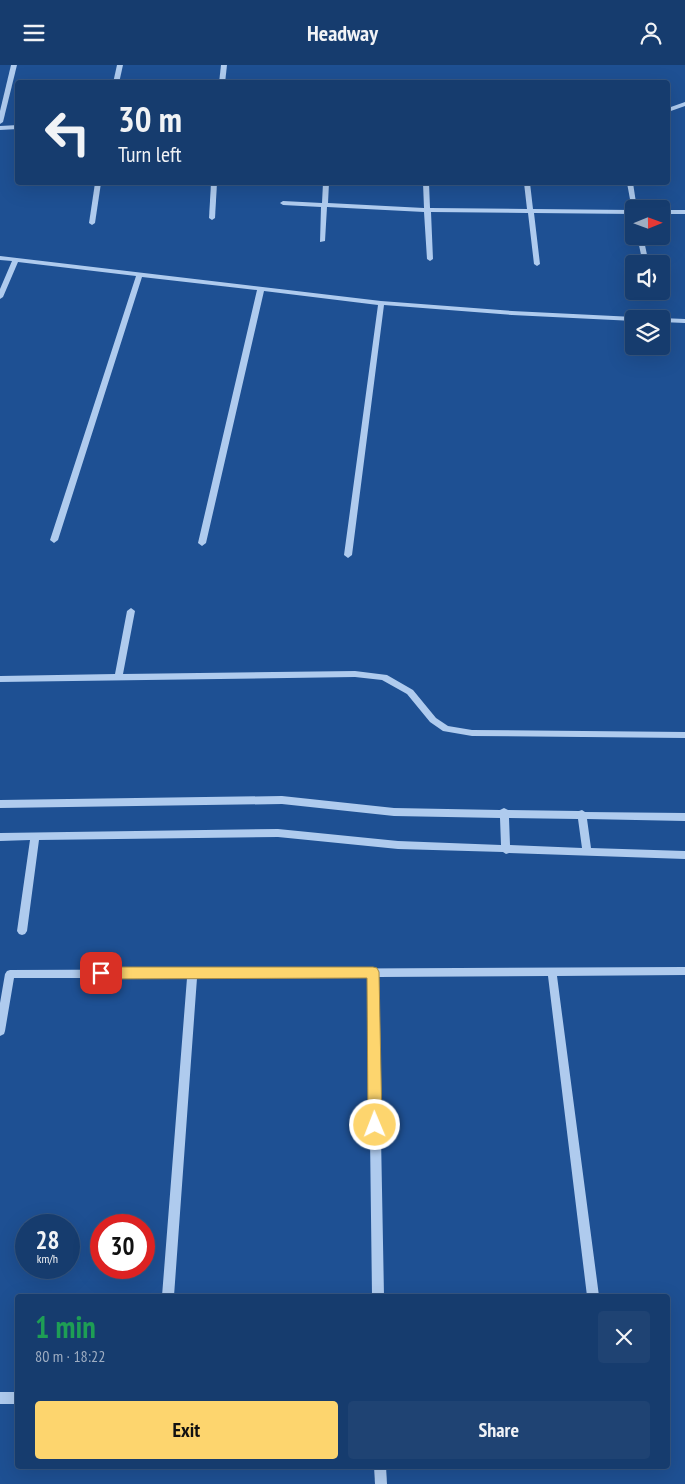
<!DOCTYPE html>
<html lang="en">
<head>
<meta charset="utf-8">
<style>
	:root { --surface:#163c6e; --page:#1f4373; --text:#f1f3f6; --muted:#9eadc2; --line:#355681; --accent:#fdd56e }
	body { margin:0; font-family:"PT Sans Narrow",sans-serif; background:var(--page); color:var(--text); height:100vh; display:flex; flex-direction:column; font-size:19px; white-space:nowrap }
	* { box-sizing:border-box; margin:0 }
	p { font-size:16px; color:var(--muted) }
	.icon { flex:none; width:28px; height:28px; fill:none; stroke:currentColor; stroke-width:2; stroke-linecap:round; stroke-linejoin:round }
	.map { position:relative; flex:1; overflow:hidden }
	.sheet { position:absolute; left:15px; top:1229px; width:655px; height:175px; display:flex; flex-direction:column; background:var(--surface); border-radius:5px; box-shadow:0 5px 20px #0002,0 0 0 1px var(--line) }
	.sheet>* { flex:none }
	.hud { position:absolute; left:15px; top:15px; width:655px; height:105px; border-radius:5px; box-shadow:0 5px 20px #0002,0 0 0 1px var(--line); background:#163c6e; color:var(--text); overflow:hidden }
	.needle { width:32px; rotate:89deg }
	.controls { position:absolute; left:625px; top:135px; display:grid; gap:10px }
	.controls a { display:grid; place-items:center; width:45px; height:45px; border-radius:5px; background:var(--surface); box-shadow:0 5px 20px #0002,0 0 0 1px var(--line); font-size:25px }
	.speed { position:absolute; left:15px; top:1149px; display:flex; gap:10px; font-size:25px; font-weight:700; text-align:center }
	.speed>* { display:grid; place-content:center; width:65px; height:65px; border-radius:50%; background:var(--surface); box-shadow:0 5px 20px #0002,0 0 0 1px var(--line); line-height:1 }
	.speed small { font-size:12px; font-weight:400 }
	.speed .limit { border:8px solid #d22; background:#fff; color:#111 }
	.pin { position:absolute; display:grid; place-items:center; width:42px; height:42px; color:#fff; margin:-21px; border-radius:10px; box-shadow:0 2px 8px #0006 }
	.me { position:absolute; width:55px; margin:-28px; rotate:359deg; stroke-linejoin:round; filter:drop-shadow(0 0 4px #0008) }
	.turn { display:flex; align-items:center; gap:18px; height:105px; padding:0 20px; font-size:22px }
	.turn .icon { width:65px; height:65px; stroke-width:2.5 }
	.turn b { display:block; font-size:35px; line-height:42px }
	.round { display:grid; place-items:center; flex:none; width:52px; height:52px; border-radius:5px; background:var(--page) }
	.headline { display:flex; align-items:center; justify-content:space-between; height:85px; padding:0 20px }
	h1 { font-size:30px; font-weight:700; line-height:38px; color:#1e9e55 }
	.button { display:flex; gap:10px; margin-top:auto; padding:10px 20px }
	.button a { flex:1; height:58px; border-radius:5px; background:var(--accent); color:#111; font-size:20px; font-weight:700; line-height:58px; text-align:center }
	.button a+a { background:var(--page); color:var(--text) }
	header { display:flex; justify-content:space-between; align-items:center; height:65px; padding:0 20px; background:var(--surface); font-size:22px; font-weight:700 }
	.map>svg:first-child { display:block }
</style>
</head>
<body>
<header><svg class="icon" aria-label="menu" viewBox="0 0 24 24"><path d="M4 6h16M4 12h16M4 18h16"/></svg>Headway<svg class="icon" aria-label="person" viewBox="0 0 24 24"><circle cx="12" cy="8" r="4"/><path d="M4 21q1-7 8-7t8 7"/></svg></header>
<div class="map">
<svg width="685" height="1419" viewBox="0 0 685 1419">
	<rect width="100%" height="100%" fill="#1e5093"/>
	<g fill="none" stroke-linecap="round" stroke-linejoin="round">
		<g fill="#afcbee" fill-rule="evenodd">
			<path d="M11,0H17L3,57L0,59V46Z"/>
			<path d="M117,0H123L119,18H113Z"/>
			<path d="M221,0H227L225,18H219Z"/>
			<path d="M685,37V41L668,47V43Z"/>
			<path d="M18,60V64L0,65V61Z"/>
			<path d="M95,118H101L95,158L92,160L89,158Z"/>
			<path d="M211,118H217L215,153L212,155L209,153Z"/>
			<path d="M323,118H329L328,138L424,143L423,118H429L430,143L527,144L524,118H530L533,144L632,145L627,118H633L637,144H634V149L534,148L540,199L537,201L534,199L528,148L431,147L433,194L430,196L427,194L424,147L327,142L325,176L320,177L321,142L283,140L280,138L283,136L322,138Z"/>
			<rect x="661" y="145" width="24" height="4"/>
			<path d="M637,171H643L649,199H643Z"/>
			<path d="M0,191L381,236L512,246L634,252L637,254H634V256L512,250L384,240L352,490L348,493L344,490L378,240L264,226L206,478L202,481L198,478L257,225L142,212L58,475L54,478L50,475L136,211L18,197L3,232L0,234V224L12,196L0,195Z"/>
			<path d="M661,253L685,254V258L661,257V254H659Z"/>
			<path d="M131,543L135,546L123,609L355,606L387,610L413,625L436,653L448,661L472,665L685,667V673L472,671L443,666L430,657L407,629L382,615L355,612L0,617V611L115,609L127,546Z"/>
			<path d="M282,731L394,743L500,745L504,743L508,745L579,746L582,745L585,747L685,748V756L587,754L591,783L685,786V794L509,788L506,789L503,787L398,784L278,772L39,775L27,866L25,869L22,870L19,869L17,866L30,775L0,776V768L278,764L398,776L501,780L500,753L394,751L282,739L0,743V735ZM509,753L578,754L582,783L510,780Z"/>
			<path d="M685,902V910L557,911L599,1231H587L548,911L378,912L384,1231H372L368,912L197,913L174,1231H162L187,913H14L5,966L4,969L0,971V938L5,909L7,906L10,905Z"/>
			<rect x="0" y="1327" width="18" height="12"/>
			<path d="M374,1401H386L387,1419H375Z"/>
		</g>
	</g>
	<path fill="#fdd56e" stroke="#a48a48" d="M101,902H373L377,903L379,907L382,1060L380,1064L375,1066L370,1064L368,1060L367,913L101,914L96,912L94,908L96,904Z"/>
</svg>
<div class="controls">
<a><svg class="needle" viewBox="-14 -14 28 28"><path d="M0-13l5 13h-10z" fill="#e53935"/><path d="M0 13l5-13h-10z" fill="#9eadc2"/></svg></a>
<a><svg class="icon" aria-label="sound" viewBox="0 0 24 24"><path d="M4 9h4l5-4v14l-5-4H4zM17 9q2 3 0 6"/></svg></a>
<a><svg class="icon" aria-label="layers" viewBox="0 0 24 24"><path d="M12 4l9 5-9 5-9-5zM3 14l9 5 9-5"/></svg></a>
</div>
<div class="speed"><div>28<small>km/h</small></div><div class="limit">30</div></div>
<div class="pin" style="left:101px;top:908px;background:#d93025"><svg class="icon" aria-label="arrive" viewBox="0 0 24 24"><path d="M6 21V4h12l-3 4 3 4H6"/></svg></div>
<svg class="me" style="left:375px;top:1060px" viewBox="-20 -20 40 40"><circle r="17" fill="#fdd56e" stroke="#fff" stroke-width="3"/><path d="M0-11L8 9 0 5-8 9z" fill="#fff"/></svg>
<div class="hud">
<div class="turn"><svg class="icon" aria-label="left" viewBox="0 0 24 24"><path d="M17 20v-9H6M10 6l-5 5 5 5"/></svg><div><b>30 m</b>Turn left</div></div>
</div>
<section class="sheet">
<div class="headline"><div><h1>1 min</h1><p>80 m · 18:22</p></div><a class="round"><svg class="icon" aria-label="close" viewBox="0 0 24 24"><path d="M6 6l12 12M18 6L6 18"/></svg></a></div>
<div class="button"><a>Exit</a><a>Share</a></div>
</section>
</div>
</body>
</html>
